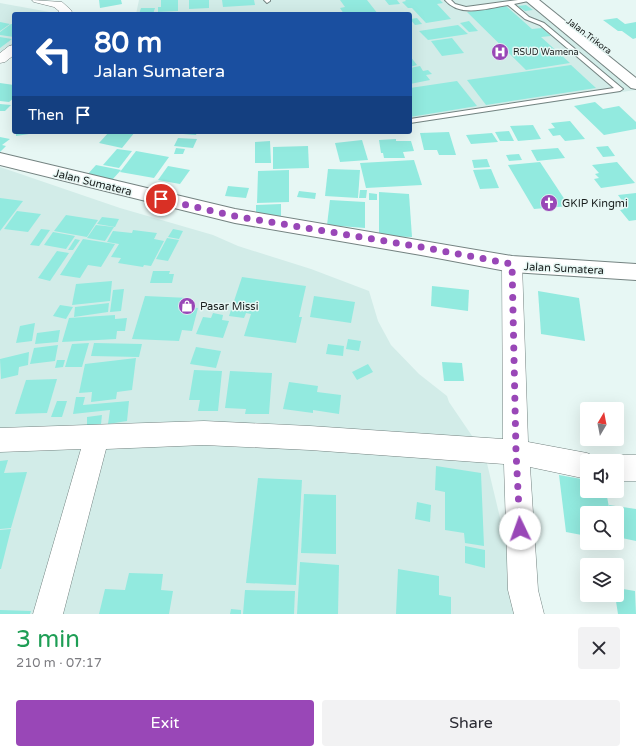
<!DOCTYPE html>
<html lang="en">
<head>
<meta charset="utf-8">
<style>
	:root { --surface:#fff; --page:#f2f2f3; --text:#2b2b33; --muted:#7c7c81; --accent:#9947b7 }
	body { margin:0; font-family:"Varela Round",sans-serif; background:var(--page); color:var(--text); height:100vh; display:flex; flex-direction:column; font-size:15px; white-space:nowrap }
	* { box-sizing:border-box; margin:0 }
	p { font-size:13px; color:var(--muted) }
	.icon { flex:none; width:22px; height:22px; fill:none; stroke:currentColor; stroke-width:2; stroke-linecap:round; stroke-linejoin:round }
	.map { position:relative; height:614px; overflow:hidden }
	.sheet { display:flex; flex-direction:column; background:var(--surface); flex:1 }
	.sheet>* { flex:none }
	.hud { position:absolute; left:12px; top:12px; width:400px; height:122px; border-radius:4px; box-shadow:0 4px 16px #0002; background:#1a4fa0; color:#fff; overflow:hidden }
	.needle { width:26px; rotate:10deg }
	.tools { position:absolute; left:580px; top:402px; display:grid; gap:8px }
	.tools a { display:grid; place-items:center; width:44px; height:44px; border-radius:4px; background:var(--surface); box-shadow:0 4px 16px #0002; font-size:20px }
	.pin { position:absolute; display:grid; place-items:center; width:34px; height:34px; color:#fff; margin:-17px; border:2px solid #fff; border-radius:50%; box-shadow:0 1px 4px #0007 }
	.me { position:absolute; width:44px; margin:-22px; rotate:357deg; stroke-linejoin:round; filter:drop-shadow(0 0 3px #0008) }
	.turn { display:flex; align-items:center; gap:14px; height:84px; padding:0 16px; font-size:18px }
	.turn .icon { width:52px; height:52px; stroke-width:2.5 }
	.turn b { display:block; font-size:28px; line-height:34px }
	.then { display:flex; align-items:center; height:38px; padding:0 16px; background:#0003; gap:8px; font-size:15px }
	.round { display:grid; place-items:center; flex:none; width:42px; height:42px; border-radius:4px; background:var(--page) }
	.head { display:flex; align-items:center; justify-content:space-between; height:68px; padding:0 16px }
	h1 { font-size:24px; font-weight:600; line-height:30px; color:#1e9e55 }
	.button { display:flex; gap:8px; margin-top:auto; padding:8px 16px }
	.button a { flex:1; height:46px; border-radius:4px; background:var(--accent); color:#fff; font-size:16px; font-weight:600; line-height:46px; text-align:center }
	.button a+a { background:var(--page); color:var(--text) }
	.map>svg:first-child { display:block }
</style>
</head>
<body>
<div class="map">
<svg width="636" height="614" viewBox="0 0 636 614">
	<rect width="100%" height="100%" fill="#e7f7f4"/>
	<g fill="#d2ece8">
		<path d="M139,0H525L635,90L410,124V14H136Z"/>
		<path d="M0,3L55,13L53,14H14V43L0,53Z"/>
		<path d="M0,167L120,208L213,235L238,246L311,269L369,291L378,321L391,345L419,374L447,396L449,402L485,455L523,614H0Z"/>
	</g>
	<g fill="#92eadf">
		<path d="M99,0H121L122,4L100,8Z"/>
		<path d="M161,0H178V11L158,12V7H161Z"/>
		<path d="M189,0H209V8L189,9Z"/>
		<path d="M222,0H254L255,5L223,7Z"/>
		<path d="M340,0H367L378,14H344L340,8L345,7Z"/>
		<path d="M385,0H397L400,4L389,5Z"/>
		<path d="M405,0H440L443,3L437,4L451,19L426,23L412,8H408L402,2L406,1Z"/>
		<path d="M526,5L533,10L525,11L518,6Z"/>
		<path d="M506,6L532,29L542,28L551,36L541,37L570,63L526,70L467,12Z"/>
		<path d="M141,8H155L153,14H139Z"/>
		<path d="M417,18L422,24L415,25L410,19Z"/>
		<path d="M617,18L625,24L636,22V38L633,39L622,31H618L603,20Z"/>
		<path d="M469,21L478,31L469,32L460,23Z"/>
		<path d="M0,22L10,24L0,31Z"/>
		<path d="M11,24H14V37L0,35V32Z"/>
		<path d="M458,25L468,34L428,40L419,31Z"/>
		<path d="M0,37L12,39L0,48Z"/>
		<path d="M452,38L464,53L442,56L431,41Z"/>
		<path d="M410,56L417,65L410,67Z"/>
		<path d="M571,65L596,88L486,105L467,80Z"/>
		<path d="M420,66L423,71L428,70L432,74L426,75L430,80L410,84V68Z"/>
		<path d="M457,81L477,106L410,117V88Z"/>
		<path d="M0,83L14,85V98L9,102L0,101Z"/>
		<path d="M595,102L603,109L619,106L636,122V129L604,135L574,106Z"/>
		<path d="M0,104L11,105L5,111H0Z"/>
		<path d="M570,121L585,139L565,141L560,135L553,136L548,129L555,128L551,123Z"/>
		<path d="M533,125L541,139L518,141L510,126Z"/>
		<path d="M509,131L514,141H500L495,132Z"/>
		<path d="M16,132H29V134L16,136Z"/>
		<path d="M109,132H135L122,148L99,143Z"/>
		<path d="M184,132H197L196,135L183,134Z"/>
		<path d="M449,132L456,155H439L437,150H424L420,133Z"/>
		<path d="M492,133L498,142L471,144L466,135Z"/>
		<path d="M0,137L10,139L2,145L6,146L0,152Z"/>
		<path d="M178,138L197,139L193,148L174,146Z"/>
		<path d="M396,139V141H411L414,151L403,152L405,158H384L383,153H381L379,140Z"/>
		<path d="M362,140L368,160L340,162L335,143Z"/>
		<path d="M270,141L271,163H255V142Z"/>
		<path d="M308,146L309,168L273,169V147Z"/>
		<path d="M608,146L615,156L603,157L596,147Z"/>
		<path d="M176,148L185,149L183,154H174Z"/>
		<path d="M558,148L565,158L537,161L531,150Z"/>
		<path d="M117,149L132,151L119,168L103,165Z"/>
		<path d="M136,151L169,157L154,178L120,172Z"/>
		<path d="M519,154L522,160L509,161L506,155Z"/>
		<path d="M487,159L490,167L474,168L472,160Z"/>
		<path d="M414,160L422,185L366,188L360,163Z"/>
		<path d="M540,162L569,206L534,209L508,165Z"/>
		<path d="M617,162L635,183L601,188L594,179L599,178L595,174L599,173L592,165Z"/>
		<path d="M96,165L121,170L112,180L87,175Z"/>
		<path d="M168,166L190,170L180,184L158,180Z"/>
		<path d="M328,169L360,170L358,198L325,196Z"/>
		<path d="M491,169L499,188L480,189L473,170Z"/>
		<path d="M289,170V202L257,203L258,171Z"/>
		<path d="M228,186L249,188L246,198L225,196Z"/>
		<path d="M360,190H367L366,198H359Z"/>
		<path d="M299,191L316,193L315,199L297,197Z"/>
		<path d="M379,192L409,194L412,237L379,236Z"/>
		<path d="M369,193L377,194V200H369Z"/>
		<path d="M636,193V220L629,221L620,210L624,209L619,202H623L618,195Z"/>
		<path d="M0,198L23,201L0,231Z"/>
		<path d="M330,200L365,202V228L327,225Z"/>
		<path d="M281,204V217L256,218V205Z"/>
		<path d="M17,211L41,214L28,232L4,229Z"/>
		<path d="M66,215L98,220L87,237L54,231Z"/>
		<path d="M102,217L119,219L115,227L97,224Z"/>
		<path d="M96,225L114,227L105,241L87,238Z"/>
		<path d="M41,229L50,230L39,246L30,245Z"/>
		<path d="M173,229L183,231L179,239L168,237Z"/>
		<path d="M133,230L157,233L154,239L164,241L151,266L144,265L143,267L118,263L121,258L111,257L119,244L107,242L113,231L132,233Z"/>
		<path d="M53,232L75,236L66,249L44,245Z"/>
		<path d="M167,238L179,240L168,261L156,259Z"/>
		<path d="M75,239L80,240L73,250H68Z"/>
		<path d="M83,239L115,244L101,267L88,265L80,278L60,275Z"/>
		<path d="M57,251L69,253L50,281L38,278Z"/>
		<path d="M153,271H170L169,274H174L172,283H150Z"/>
		<path d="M242,277L306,286L299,317H302L296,343L244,336L251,314L246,313L244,318L229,316Z"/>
		<path d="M112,281L110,301L72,305L76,284Z"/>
		<path d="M432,286L469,290L468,311L431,306Z"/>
		<path d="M124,289L121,311L110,312L113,290Z"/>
		<path d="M538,291L579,298L585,341L541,334Z"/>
		<path d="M145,296L189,298L187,307L198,308L192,331L182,330L179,341L132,339Z"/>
		<path d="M314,296L355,302L351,323L310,317Z"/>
		<path d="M109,303L108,312L74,317L75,307Z"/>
		<path d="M60,305L73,307L66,319L53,316Z"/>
		<path d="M213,313L223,315L222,320L229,321L223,338L196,334L203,317L211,318Z"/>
		<path d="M115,315V319L127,318L125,331H117L116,339L62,342L69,318Z"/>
		<path d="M35,323L32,341L16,343L20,326Z"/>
		<path d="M60,330L58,342L35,344L37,333Z"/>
		<path d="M348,339L361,341L359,351L346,349Z"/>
		<path d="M89,343L82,367H65L72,344Z"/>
		<path d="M94,343L142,344L139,357L91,356Z"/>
		<path d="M328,344L344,346L343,356L326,354Z"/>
		<path d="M58,345L55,361L30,364L34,348Z"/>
		<path d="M196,347L221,351L216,368L190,364Z"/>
		<path d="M29,352L28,365L19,367L18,375L1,379L0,359Z"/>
		<path d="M136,358L132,390L117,392L116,399L91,402L92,392L79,393L85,364Z"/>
		<path d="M57,360H65L63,367L55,368Z"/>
		<path d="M442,362L462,363L464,381H444Z"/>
		<path d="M368,364L373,372L357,380L352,372Z"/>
		<path d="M194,370L222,371L218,411H198L200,400H189Z"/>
		<path d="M230,371L272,373L269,414H245L246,409L225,408Z"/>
		<path d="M57,379L47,413L15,414L26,380Z"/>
		<path d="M289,382L318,386L317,392L341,395L339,414L313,410V413L283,409Z"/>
		<path d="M76,397H85L83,405L129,401L127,421L108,424L110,410L73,414Z"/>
		<path d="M57,401H67L62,417H51Z"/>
		<path d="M102,415L101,424L87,427V417Z"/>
		<path d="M8,460L4,473L27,472L11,528L0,529V461Z"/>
		<path d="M436,466L481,473L484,546L465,543L464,533L445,530V492L435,490Z"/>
		<path d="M559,475L587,480V491H606L610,513H587V536L566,532Z"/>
		<path d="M258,478L302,480L296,585L246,583Z"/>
		<path d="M304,494L336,495V554L301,553Z"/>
		<path d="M417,502L431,505L430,522L415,519Z"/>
		<path d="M609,505L636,509V541L617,537V513H611Z"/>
		<path d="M11,529L1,569H0V530Z"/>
		<path d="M465,546L485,550V568L465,563Z"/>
		<path d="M300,562L339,565L338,614H297Z"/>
		<path d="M398,569L439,576V595L451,597V614H396Z"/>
		<path d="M129,573L163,574L161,590L173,591L169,614H99L105,589L125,590Z"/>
		<path d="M617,588L635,591L636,614H618L615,595H617Z"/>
		<path d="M245,590L295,591L294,614H243Z"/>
		<path d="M231,609L241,610V614H230Z"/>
		<path d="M0,610L31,611L30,614H0Z"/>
	</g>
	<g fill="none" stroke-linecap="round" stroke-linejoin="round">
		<g stroke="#748381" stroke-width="2">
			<g id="lane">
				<path d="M264,0H270V1L267,3Z"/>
				<path d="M445,0H451L455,4L466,7L518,0H533L514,4L529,17L544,23L623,89L620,91L410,123V119L614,88L540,25L525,19L508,5C488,8 460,18 445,0Z"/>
			</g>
		</g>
		<g stroke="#748381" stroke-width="1">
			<g id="street">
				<path d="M32,0L62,2L72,11L70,14H56L59,11L54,7L34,2Z"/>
				<path d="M14,45V55L5,62L0,63V53L9,46Z"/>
				<path d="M512,256L519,259L522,264L528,442L587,453L596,457L598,461H587V479L530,467L538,590L544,614H514L508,590L504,464L310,450L204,445L106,449L63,614H33L81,449L0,452V428L204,421L310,426L503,439L502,264L505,259Z"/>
				<path d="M617,455H636V481H617V461H607L608,459Z"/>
			</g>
		</g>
		<g stroke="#748381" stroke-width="2">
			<g id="secondary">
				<path d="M525,0H539L636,78V89L631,88Z"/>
				<path d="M0,153L235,209L512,256L636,264V280L512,272L421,255L235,223L0,165Z"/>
			</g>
		</g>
		<use href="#lane" fill="#fff" fill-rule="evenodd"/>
		<use href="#street" fill="#fff" fill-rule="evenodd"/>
		<use href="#secondary" fill="#fff" fill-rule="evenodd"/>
	</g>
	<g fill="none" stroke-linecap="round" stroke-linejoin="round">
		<path stroke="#9947b7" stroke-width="7" stroke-dasharray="0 12.6" d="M161,199L234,216L421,247L512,264L516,452L520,529"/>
	</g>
	<defs>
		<g id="hospital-disc" transform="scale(0.9)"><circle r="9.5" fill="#9947b7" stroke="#e7f7f4"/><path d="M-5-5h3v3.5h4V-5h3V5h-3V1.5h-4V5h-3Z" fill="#fff"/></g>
		<g id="church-disc" transform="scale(0.9)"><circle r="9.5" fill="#9947b7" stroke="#e7f7f4"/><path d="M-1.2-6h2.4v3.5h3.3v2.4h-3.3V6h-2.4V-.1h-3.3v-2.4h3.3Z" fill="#fff"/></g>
		<g id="shop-disc" transform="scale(0.9)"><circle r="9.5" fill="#9947b7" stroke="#e7f7f4"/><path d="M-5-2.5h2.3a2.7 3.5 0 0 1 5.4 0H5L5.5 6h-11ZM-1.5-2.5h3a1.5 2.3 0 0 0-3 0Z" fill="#fff"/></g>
	</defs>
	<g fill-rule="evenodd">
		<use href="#hospital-disc" x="500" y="52"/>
		<use href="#church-disc" x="549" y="203"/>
		<use href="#shop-disc" x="187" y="306"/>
	</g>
	<g text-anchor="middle" stroke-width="3" stroke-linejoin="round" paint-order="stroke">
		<g font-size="9" fill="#191e1d" stroke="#e7f7f4">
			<text transform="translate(589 36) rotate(37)" y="3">Jalan Trikora</text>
		</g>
		<g font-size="9" fill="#191e1d" stroke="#e7f7f4" text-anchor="start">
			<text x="513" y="55">RSUD Wamena</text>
		</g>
		<g font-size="11" fill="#191e1d" stroke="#e7f7f4">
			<text transform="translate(93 182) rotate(14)" y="4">Jalan Sumatera</text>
			<text transform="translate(564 268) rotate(3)" y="4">Jalan Sumatera</text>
		</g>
		<g font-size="11" fill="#191e1d" stroke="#e7f7f4" text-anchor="start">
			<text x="562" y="207">GKIP Kingmi</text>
			<text x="200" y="310">Pasar Missi</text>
		</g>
	</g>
</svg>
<div class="tools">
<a><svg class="needle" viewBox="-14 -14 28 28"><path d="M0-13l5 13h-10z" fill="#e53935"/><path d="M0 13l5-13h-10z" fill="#7c7c81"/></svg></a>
<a><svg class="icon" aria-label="sound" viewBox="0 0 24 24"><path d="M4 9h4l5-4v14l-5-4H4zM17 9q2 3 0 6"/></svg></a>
<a><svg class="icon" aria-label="search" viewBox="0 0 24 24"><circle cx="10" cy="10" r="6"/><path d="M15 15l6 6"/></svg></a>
<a><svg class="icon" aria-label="layers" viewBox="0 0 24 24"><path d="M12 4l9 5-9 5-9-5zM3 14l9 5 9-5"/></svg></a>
</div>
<div class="pin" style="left:161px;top:199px;background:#d93025"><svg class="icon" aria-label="arrive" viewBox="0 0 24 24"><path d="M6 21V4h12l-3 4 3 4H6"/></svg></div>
<svg class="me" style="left:520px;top:529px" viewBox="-20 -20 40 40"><circle r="19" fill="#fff"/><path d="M0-13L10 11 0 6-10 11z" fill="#9947b7"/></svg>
<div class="hud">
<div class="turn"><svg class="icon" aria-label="left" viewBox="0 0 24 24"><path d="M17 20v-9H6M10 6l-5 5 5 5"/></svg><div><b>80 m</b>Jalan Sumatera</div></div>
<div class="then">Then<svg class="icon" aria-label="arrive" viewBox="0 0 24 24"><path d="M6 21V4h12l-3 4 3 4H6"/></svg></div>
</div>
</div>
<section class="sheet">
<div class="head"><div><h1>3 min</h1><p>210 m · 07:17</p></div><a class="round"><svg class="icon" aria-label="close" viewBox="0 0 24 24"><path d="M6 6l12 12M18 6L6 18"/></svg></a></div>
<div class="button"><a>Exit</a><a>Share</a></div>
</section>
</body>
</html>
